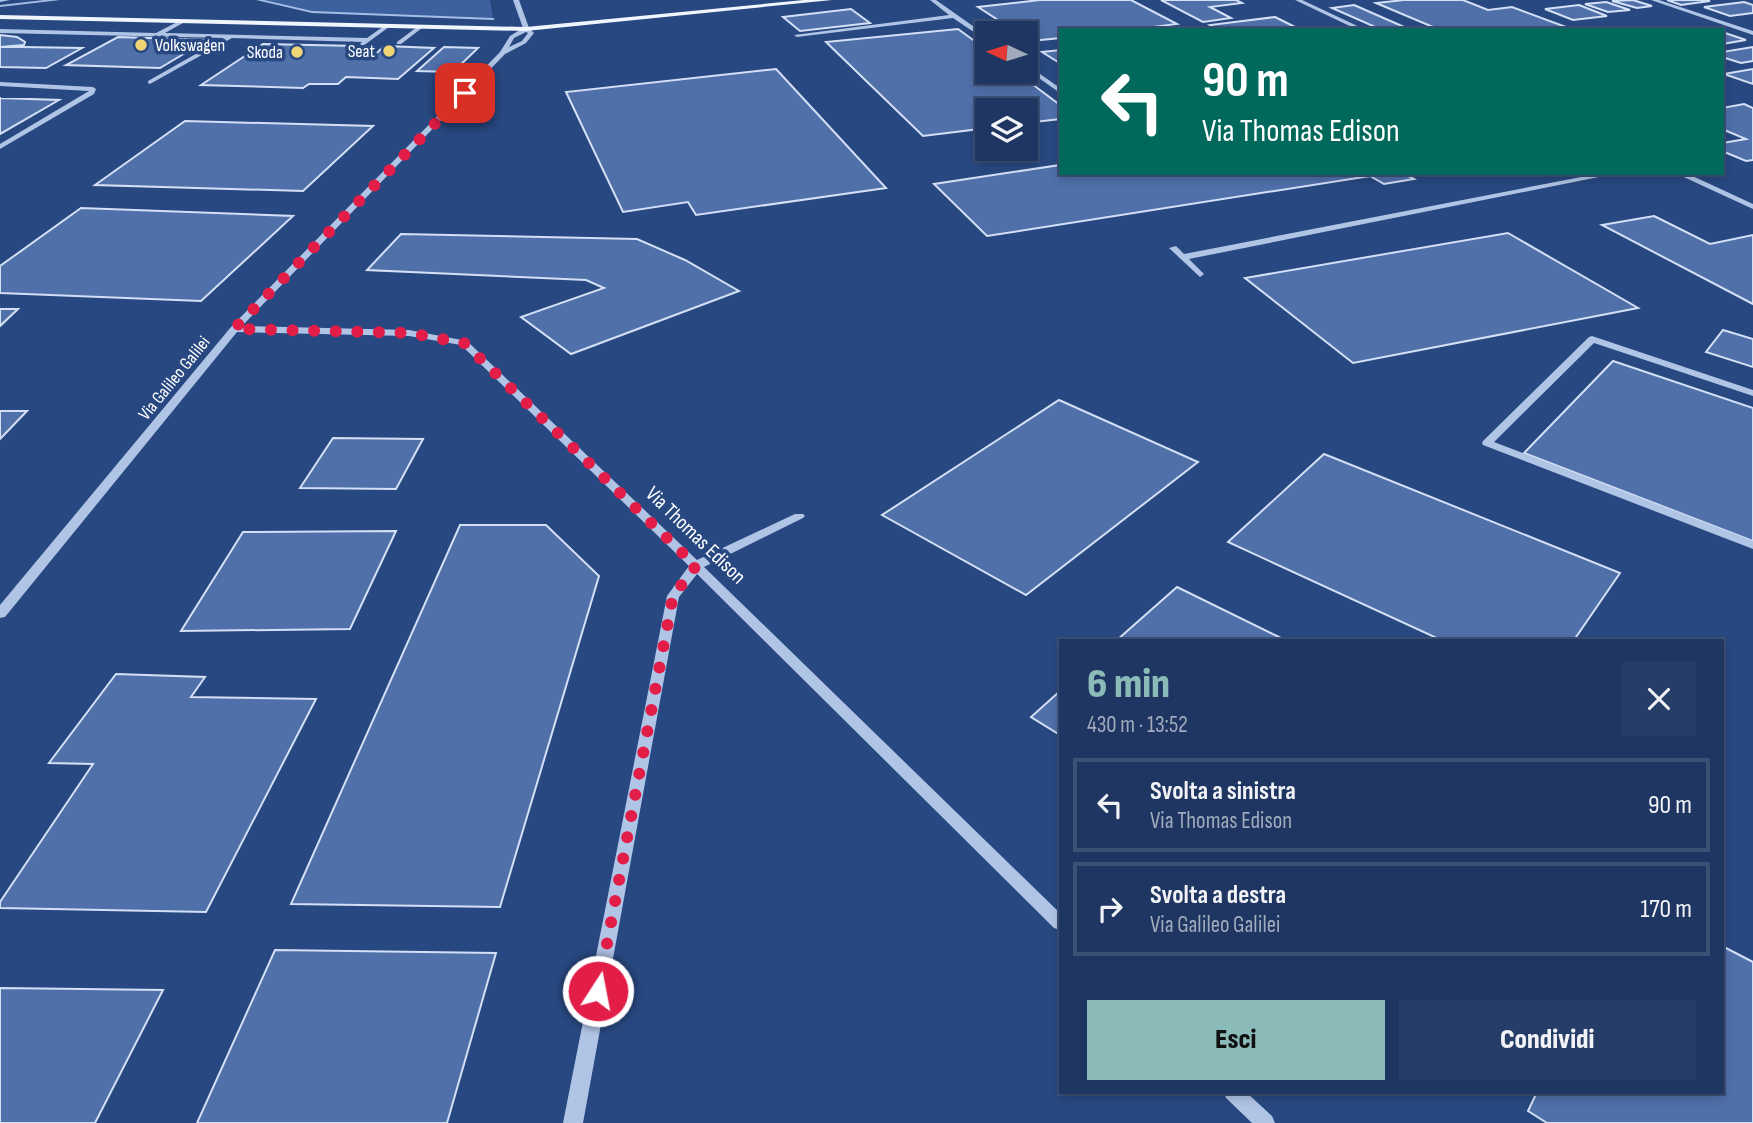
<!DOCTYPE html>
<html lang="it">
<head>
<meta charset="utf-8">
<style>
	:root { --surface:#1e3661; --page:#263e67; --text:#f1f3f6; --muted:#a1abbd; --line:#3c5076; --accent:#8bbbb9 }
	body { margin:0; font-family:"Sofia Sans Condensed",sans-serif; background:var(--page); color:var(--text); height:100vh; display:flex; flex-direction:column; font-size:26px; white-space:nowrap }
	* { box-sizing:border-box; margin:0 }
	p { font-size:23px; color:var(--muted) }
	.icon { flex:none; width:38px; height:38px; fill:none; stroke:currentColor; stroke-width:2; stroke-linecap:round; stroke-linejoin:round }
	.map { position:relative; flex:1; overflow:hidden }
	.drawer { position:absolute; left:1059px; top:639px; width:665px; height:455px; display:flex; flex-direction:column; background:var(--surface); border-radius:0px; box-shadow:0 4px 10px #0003,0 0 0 2px var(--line) }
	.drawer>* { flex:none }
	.top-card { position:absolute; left:1059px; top:28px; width:665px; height:147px; border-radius:0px; box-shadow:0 4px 10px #0003,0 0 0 2px var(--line); background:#00695c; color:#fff; overflow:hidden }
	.needle { width:46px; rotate:274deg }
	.controls { position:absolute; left:975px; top:21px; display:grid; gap:14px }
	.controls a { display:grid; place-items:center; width:63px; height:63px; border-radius:0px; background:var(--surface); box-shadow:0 4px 10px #0003,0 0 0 2px var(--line); font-size:35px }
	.pin { position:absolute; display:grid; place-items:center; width:60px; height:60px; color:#fff; margin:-30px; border-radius:14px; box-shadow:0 4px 10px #0006 }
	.me { position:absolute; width:77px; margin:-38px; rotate:11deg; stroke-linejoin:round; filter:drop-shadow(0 0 5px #0008) }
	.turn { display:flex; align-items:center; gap:24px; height:147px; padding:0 28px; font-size:32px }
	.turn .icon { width:91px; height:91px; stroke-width:2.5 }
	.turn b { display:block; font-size:49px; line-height:60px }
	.round { display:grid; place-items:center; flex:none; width:74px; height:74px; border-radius:0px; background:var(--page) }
	.head { display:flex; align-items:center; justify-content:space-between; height:119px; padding:0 28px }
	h1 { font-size:42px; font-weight:800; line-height:52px; color:var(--accent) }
	.button { display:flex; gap:14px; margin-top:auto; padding:14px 28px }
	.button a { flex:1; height:80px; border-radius:0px; background:var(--accent); color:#111; font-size:28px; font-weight:800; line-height:80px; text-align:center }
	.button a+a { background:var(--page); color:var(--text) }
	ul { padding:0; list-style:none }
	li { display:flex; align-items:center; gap:21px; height:94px; margin:0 14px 10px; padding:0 14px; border:4px solid var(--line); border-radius:0px }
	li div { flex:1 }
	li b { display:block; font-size:26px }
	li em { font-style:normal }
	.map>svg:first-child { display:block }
</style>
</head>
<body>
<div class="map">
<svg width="1753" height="1123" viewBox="0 0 1753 1123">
	<rect width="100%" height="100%" fill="#284881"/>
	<path fill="#3d609f" d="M258,0H490L493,19L312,12Z"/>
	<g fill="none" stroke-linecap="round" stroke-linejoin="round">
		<g fill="#a5bee6" fill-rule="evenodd">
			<path d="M44,0H60L0,7V5Z"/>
			<path d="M256,0H264L312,11L493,18L495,19L493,20L312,13Z"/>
		</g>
	</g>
	<g fill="#5070aa" stroke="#d3e0f5" stroke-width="2">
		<path d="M1040,0H1131L1177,24L1129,30H1060V38L1031,41L1026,38V33H1018L978,7Z"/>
		<path d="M1161,0H1236L1242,3L1210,7L1231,18L1203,22Z"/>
		<path d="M1404,0H1463L1488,10L1512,7L1574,30H1440L1376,3Z"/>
		<path d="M1633,0L1652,6L1637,8L1612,1Z"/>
		<path d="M1667,0H1705L1710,1L1681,5Z"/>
		<path d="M1606,2L1630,10L1608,12L1585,4Z"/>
		<path d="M1744,2L1753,5V13L1730,16L1704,7Z"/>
		<path d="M1354,5L1411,30H1382L1332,8Z"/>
		<path d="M1579,5L1607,16L1573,20L1545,9Z"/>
		<path d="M851,9L870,23L800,31L783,17Z"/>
		<path d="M1275,17L1299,29L1219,30L1210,25Z"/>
		<path d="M958,29L987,50V72H1016L1060,105V119L1026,123V110H987V128L923,136L826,42Z"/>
		<path d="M1722,32L1746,40L1722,44Z"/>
		<path d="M0,35L17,37L25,42L24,45L0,47Z"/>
		<path d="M118,37L207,40L160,68L66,65Z"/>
		<path d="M263,44L357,46L348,53L375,54L385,46L434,48L398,79L346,77L338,84H309L303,88L201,85Z"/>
		<path d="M0,47H22L82,48L46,68L0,67Z"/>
		<path d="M444,47L478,48L453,72L417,71Z"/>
		<path d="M1753,47V61L1741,63L1722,57V52Z"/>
		<path d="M1060,50V62H1058L1042,52Z"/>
		<path d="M776,69L886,188L696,215L688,202L623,212L566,92Z"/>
		<path d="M1753,69V84L1724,74Z"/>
		<path d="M0,97V98L59,100L0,134Z"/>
		<path d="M1744,104L1753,108V160L1746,161L1722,151V143L1746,139L1722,129V108Z"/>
		<path d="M185,121L373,126L303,191L95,185Z"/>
		<path d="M1060,165V173H1403L1414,179L1384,184L1370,176L987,236L934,184Z"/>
		<path d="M81,208L293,216L201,301L0,293V266Z"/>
		<path d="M1654,216L1710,244L1753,235V304L1602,225Z"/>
		<path d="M1508,233L1638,308L1353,363L1245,278Z"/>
		<path d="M401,234L637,239L685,260L739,291L571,354L521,317L604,288L586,280L367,270Z"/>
		<path d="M0,309H18L0,326Z"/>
		<path d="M1723,330L1753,339V367L1706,352Z"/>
		<path d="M1613,361L1753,408V541L1524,453Z"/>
		<path d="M1059,400L1198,462L1026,595L882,515Z"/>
		<path d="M0,411H27L0,439Z"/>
		<path d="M333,438L423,439L396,489L300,488Z"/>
		<path d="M1324,454L1620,573L1574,640H1441L1228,542Z"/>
		<path d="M460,525H546L599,576L500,907L291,904Z"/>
		<path d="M396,531L350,629L181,631L243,532Z"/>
		<path d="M1177,587L1285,640H1117Z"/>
		<path d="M116,674L205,677L191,697L316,699L206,912L0,908V902L93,764L49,763Z"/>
		<path d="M1060,691V735L1031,717Z"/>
		<path d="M1722,946L1753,962V1123H1547L1528,1111L1537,1092H1722Z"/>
		<path d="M275,950L496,953L447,1123H197Z"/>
		<path d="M0,988L163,990L95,1123H0Z"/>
	</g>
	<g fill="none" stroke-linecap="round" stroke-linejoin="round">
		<g fill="#b0c4e6" fill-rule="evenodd">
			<path d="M0,0H10L0,2Z"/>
			<path d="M513,0H519L529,28L534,33L526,43L505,54L242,326L409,330L467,341L697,560L795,514H803L805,516L803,518L704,567L1060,913V930L1054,928L697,574L679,597L583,1123H563L667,596L689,566L461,345L409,336L237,332L5,617L0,618V605L231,327L500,52L510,36L523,28ZM526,32L528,33L522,41L509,47L514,38Z"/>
			<path d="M930,0H936L987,36V41L953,18L797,37L794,35L949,15Z"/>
			<path d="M1295,0H1302L1366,30H1358Z"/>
			<path d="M1651,0H1659L1753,31V35Z"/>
			<path d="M181,20L183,23L165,33L367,38L384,26L389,27L363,46L360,44L362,42L232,38L150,84L148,83V81L224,38L0,33V29L156,33Z"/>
			<path d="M417,27L422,28L401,44H397V42Z"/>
			<path d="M1026,64L1060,88V93L1026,69Z"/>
			<path d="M0,82L93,87L96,89L94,94L0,149V144L89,91L0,86Z"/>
			<path d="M1602,173H1619L1189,259L1204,274L1200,277L1169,248L1176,246L1184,254Z"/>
			<path d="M1675,173H1686L1753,204V209Z"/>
			<path d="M1592,336L1753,390V396L1594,343L1494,442L1753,541V549L1483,445L1482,443L1483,441L1589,337Z"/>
			<path d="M1224,1092H1246L1272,1116L1275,1123H1252L1226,1098Z"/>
		</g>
		<path fill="#f1f5fd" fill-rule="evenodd" d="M804,0H832L526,31L0,19V15L526,27Z"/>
	</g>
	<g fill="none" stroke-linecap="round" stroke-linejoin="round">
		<path stroke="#e11d48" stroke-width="12" stroke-dasharray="0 21.6" d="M465,93L234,329L410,333L464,343L696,566L673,596L598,991"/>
	</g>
	<g fill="#eed576" stroke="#284881" stroke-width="2.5">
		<circle cx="141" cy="45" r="7"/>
		<circle cx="389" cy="51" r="7"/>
		<circle cx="297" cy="52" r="7"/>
	</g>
	<g text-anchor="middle" stroke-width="7" stroke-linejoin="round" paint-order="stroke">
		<g font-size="18" fill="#fff" stroke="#284881" text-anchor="end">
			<text x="155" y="51" text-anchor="start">Volkswagen</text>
			<text x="375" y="57">Seat</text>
			<text x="283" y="58">Skoda</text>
		</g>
		<g font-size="18" fill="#fff" stroke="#284881">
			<text transform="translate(174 378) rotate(-51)" y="6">Via Galileo Galilei</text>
		</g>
		<g font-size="21" fill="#fff" stroke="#284881">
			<text transform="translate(696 535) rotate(44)" y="7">Via Thomas Edison</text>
		</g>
	</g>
</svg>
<div class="controls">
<a><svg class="needle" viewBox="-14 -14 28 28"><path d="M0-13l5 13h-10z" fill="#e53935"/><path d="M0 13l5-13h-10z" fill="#a1abbd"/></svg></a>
<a><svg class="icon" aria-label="layers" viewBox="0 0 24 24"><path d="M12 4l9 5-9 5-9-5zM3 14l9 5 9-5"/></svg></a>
</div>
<div class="pin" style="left:465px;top:93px;background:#d93025"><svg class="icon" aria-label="arrive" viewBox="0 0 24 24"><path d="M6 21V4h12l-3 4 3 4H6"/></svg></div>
<svg class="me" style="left:598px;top:991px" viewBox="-20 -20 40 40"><circle r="17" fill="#e11d48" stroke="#fff" stroke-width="3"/><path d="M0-11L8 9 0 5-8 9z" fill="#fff"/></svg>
<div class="top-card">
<div class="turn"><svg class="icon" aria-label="left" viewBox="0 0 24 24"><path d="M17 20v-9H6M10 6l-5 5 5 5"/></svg><div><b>90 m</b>Via Thomas Edison</div></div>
</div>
<section class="drawer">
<div class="head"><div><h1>6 min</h1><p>430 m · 13:52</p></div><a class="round"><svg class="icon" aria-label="close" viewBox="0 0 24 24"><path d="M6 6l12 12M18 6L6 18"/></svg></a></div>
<ul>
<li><svg class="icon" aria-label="left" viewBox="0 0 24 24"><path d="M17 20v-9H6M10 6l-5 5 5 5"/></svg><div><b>Svolta a sinistra</b><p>Via Thomas Edison</p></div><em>90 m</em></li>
<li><svg class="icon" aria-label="right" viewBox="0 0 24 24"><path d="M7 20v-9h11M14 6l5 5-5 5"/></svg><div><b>Svolta a destra</b><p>Via Galileo Galilei</p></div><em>170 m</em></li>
</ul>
<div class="button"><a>Esci</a><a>Condividi</a></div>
</section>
</div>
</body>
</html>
